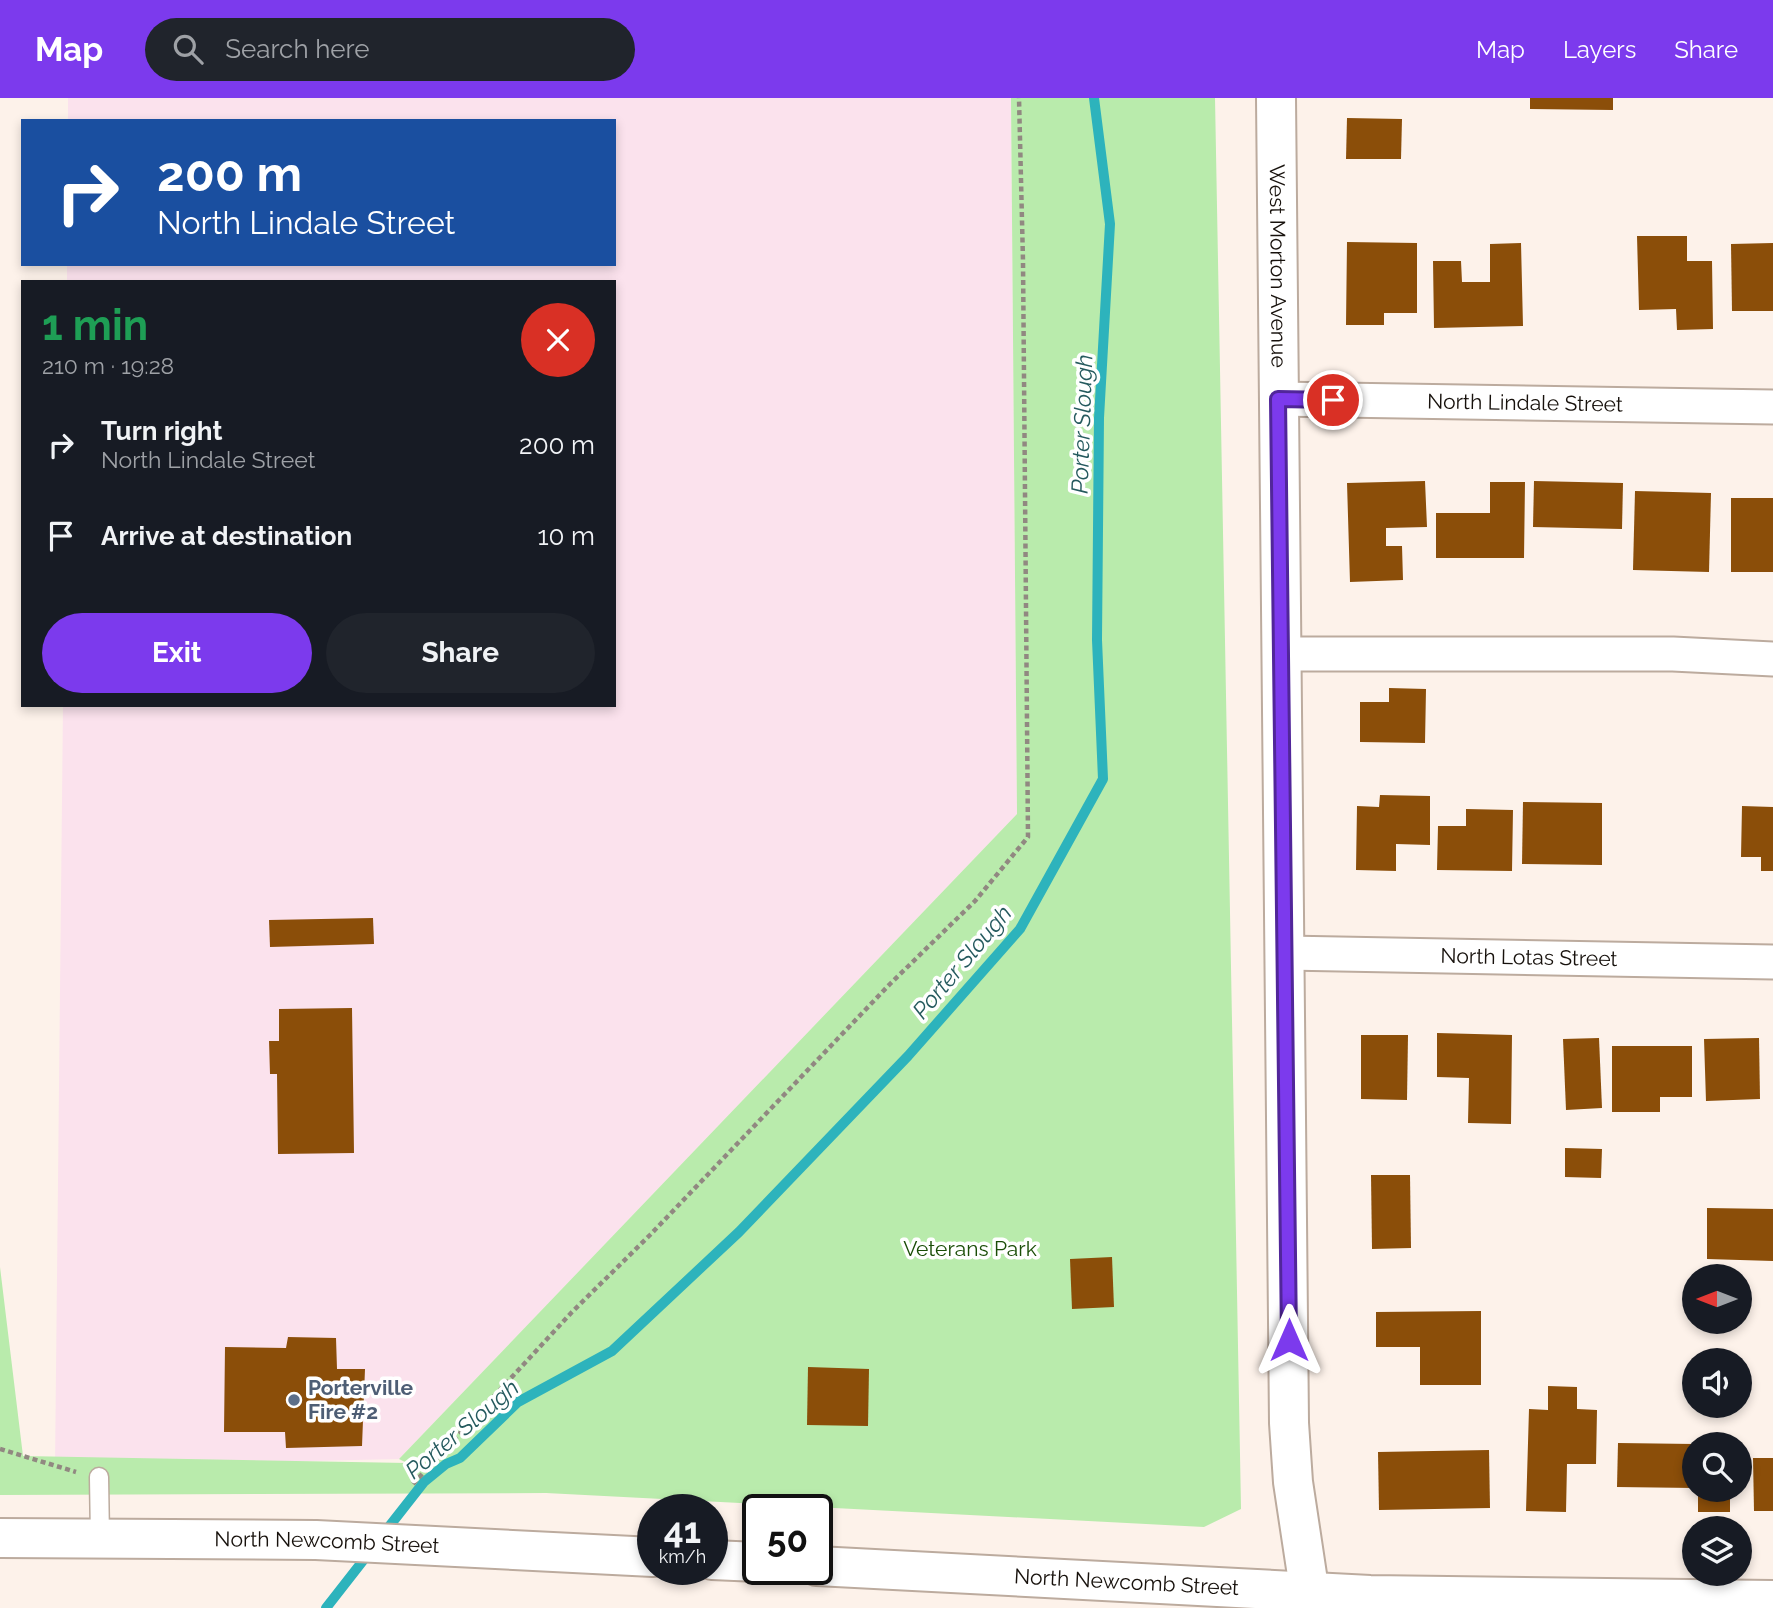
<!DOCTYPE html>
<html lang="en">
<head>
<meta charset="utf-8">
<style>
	:root { --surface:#171b24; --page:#20242c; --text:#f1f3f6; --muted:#9ea1a6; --accent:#7c3aed }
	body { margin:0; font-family:Raleway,sans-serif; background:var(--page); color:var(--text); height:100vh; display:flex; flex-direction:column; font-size:26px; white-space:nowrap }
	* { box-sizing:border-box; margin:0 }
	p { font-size:23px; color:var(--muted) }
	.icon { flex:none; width:38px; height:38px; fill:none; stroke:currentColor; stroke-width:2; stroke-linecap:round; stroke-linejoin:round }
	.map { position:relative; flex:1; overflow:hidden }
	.panel { position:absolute; left:21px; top:182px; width:595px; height:427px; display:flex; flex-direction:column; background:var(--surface); border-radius:0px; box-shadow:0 4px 10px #0003 }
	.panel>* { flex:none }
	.guide { position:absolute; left:21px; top:21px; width:595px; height:147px; border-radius:0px; box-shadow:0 4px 10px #0003; background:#1a4fa0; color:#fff; overflow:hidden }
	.needle { width:46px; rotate:270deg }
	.tools { position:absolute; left:1682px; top:1166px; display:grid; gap:14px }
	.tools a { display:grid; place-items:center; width:70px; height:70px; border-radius:50%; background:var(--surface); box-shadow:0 4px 10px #0003; font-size:35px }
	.speed { position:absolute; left:637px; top:1396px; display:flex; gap:14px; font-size:35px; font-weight:700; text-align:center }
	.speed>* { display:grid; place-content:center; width:91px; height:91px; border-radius:50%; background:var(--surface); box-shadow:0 4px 10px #0003; line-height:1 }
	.speed small { font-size:18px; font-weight:400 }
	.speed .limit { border:4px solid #111; border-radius:10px; background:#fff; color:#111 }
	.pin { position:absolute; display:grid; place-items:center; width:60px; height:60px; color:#fff; margin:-30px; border:4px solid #fff; border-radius:50%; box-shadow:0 2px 7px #0007 }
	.me { position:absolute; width:77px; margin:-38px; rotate:0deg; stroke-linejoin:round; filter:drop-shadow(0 0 5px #0008) }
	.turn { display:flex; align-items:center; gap:24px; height:147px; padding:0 21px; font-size:32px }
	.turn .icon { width:91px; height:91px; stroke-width:2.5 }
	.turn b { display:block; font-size:49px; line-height:60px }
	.round { display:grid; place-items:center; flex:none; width:74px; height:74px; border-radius:37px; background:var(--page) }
	.overview { display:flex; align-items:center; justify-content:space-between; height:119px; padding:0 21px }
	h1 { font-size:42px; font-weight:700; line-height:52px; color:#1e9e55 }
	.action { display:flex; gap:14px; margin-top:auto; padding:14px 21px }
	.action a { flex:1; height:80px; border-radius:42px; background:var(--accent); color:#fff; font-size:28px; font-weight:700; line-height:80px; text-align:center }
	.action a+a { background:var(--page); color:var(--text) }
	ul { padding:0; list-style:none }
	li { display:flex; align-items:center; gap:21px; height:91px; padding:0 21px }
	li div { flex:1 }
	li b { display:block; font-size:26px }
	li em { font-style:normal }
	header { display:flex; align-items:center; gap:42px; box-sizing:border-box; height:98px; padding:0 35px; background:var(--accent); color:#fff }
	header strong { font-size:33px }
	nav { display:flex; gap:38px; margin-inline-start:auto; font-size:24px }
	.search { width:490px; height:63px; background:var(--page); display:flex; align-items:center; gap:18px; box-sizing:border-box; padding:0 24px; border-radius:38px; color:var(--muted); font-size:26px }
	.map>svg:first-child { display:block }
</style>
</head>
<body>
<header>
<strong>Map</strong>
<div class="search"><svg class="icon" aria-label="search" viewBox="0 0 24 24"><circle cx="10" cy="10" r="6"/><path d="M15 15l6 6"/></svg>Search here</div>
<nav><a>Map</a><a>Layers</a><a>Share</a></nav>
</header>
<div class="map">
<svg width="1773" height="1510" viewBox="0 0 1773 1510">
	<rect width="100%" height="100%" fill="#fdf2ea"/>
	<path fill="#fbe2ed" d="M68,0H1011L1017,716L399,1361L55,1369L63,607H614V184H67V166H614V23H68Z"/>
	<path fill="#b9ebac" d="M1011,0H1215L1241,1411L1204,1429L546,1395L0,1397V1169L23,1358L407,1365L399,1361L1017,716Z"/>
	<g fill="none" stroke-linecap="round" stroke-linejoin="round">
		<g stroke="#2db3bc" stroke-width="10">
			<path d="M384,1435L424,1384L446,1366L460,1360L518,1304L612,1253L739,1134L908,958L1020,831L1103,681L1097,542L1099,320L1110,126L1094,0"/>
			<path d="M326,1510L369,1455"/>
		</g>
	</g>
	<g fill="#8b4e09">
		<path d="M1530,0H1613V12L1530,11Z"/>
		<path d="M1347,20L1402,21L1401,61H1346Z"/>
		<path d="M1637,138H1687V163H1712L1713,231L1677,232L1676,211L1639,212Z"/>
		<path d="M1347,144L1417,145V215H1384V227H1346Z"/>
		<path d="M1521,145L1523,228L1434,230L1433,163H1461L1462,184H1490V146Z"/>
		<path d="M1773,145V213H1732L1731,146Z"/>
		<path d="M1425,383L1427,429L1386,430V448H1402L1403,482L1350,484L1347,385Z"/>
		<path d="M1534,383L1623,385L1622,431L1533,429Z"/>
		<path d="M1490,384H1525L1524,460H1436V415H1490Z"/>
		<path d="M1635,393L1711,395L1709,474L1633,472Z"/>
		<rect x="1731" y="400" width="42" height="74"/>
		<path d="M1389,590L1426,591L1425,645L1360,644V604H1389Z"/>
		<path d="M1380,697L1430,698V747L1396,746V773L1356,772L1357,708L1379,709Z"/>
		<path d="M1523,704L1602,705V767L1522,766Z"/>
		<path d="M1742,708L1773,709V773H1761V759H1741Z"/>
		<path d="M1466,711L1513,712L1512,773L1437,772L1438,728H1466Z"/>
		<path d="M373,820L374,846L270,849L269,822Z"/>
		<path d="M352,910L354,1055L278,1056L277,976H270L269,943H279V911Z"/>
		<path d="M1437,935L1512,937L1511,1026L1468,1025L1469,980L1437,979Z"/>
		<path d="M1361,937H1408L1407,1002L1361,1001Z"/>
		<path d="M1599,940L1602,1010L1566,1012L1563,941Z"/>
		<path d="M1759,940L1760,1001L1706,1003L1704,941Z"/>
		<path d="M1612,948H1692V999H1660V1014H1612Z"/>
		<path d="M1565,1050L1602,1051L1601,1080L1565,1079Z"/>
		<path d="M1371,1077H1410L1411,1150L1372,1151Z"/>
		<path d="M1707,1110L1773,1111V1163L1707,1161Z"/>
		<path d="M1112,1159L1114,1209L1072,1211L1070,1161Z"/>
		<path d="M1481,1213V1287H1420V1249H1376V1214Z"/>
		<path d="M288,1239L336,1240L337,1271H365L362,1348L286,1350L285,1334H224L225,1249L286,1250Z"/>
		<path d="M808,1269L869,1271L868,1328L807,1327Z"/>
		<path d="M1548,1288L1577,1289V1311L1597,1312L1596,1366H1567L1566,1414L1526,1413L1529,1311L1548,1312Z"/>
		<path d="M1618,1345L1694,1346V1390L1617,1389Z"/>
		<path d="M1489,1352L1490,1410L1379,1412L1378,1354Z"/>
		<path d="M1753,1360H1773V1413H1754Z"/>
		<rect x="1698" y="1391" width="32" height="23"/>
	</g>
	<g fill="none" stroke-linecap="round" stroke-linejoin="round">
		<g stroke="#bcab9e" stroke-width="21">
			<path id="service" d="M99,1379L100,1440"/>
		</g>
		<g stroke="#bcab9e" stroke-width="37">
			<g id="minor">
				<path id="s1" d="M1278,301L1773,309"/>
				<path d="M1282,556H1673L1773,561"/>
				<path id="s2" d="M1286,855L1773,864"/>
			</g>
		</g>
		<g stroke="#bcab9e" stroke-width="42">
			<g id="secondary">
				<path id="s3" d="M1276,0L1289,1325L1293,1384L1312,1510"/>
				<path id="s4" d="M0,1440L316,1442L653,1459"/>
				<path d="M712,1462L758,1464"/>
				<path id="s5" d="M817,1468L1370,1497L1773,1502"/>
			</g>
		</g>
		<g stroke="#918881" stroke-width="4.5" stroke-dasharray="5 3.5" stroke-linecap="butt">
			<path d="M0,1351L76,1374"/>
			<path d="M413,1386L572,1214L650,1137L890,886L975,803L1028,739L1023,163L1019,0"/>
		</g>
		<use href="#service" stroke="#fff" stroke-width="18"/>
		<use href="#minor" stroke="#fff" stroke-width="33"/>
		<use href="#secondary" stroke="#fff" stroke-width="38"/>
	</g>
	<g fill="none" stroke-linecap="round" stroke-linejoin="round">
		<g stroke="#51269a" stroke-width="18">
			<path id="route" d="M1289,1242L1278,301L1333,302"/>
		</g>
		<use href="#route" stroke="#7c3aed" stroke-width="12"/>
	</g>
	<circle fill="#5c6f8a" stroke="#fff" stroke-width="2.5" cx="294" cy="1302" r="7"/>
	<g text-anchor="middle" stroke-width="7" stroke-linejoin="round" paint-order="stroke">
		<g font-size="21" fill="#17110c" stroke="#fff">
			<text dy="7" stroke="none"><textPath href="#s3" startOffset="168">West Morton Avenue</textPath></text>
			<text dy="7" stroke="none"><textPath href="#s1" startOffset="247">North Lindale Street</textPath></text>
			<text dy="7" stroke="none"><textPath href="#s2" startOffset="243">North Lotas Street</textPath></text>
			<text dy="7" stroke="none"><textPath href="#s4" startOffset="327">North Newcomb Street</textPath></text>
			<text dy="7" stroke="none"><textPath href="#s5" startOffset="310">North Newcomb Street</textPath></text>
		</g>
		<g font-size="21" fill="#1a4d07" stroke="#fff">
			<text x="970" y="1158">Veterans Park</text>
		</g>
		<g font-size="21" font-weight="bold" fill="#4e5e75" stroke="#fff" text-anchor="start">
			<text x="308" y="1297">Porterville<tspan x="308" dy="24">Fire #2</tspan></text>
		</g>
		<g font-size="23" font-style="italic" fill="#255a5e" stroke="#fff">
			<text transform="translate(1082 326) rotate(-88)" y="8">Porter Slough</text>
			<text transform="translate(962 864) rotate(-50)" y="8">Porter Slough</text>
			<text transform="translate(462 1331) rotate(-40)" y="8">Porter Slough</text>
		</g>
	</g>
</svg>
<div class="tools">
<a><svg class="needle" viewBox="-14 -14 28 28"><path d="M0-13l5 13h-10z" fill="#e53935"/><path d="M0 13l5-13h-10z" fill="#9ea1a6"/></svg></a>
<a><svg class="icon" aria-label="sound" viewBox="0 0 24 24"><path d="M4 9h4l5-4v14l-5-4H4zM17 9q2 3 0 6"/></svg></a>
<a><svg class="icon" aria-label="search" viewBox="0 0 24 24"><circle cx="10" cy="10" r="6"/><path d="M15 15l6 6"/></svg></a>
<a><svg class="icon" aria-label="layers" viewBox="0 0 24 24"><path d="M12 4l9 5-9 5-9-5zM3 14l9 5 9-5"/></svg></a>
</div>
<div class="speed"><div>41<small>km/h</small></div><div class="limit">50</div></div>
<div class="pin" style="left:1333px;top:302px;background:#d93025"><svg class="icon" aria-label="arrive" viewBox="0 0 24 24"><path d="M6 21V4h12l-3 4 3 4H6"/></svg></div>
<svg class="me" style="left:1289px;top:1242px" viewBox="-20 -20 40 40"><path d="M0-17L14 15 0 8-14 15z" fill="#7c3aed" stroke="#fff" stroke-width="4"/></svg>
<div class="guide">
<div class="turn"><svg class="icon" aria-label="right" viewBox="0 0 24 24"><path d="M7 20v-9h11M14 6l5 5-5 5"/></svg><div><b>200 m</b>North Lindale Street</div></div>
</div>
<section class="panel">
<div class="overview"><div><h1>1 min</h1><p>210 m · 19:28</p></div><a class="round" style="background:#d93025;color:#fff"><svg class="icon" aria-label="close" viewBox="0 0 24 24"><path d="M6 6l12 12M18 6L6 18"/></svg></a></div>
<ul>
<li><svg class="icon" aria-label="right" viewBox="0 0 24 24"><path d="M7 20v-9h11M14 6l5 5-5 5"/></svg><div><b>Turn right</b><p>North Lindale Street</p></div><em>200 m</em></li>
<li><svg class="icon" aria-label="arrive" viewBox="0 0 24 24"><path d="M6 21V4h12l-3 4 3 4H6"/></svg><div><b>Arrive at destination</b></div><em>10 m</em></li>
</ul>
<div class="action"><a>Exit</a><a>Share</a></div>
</section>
</div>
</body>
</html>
